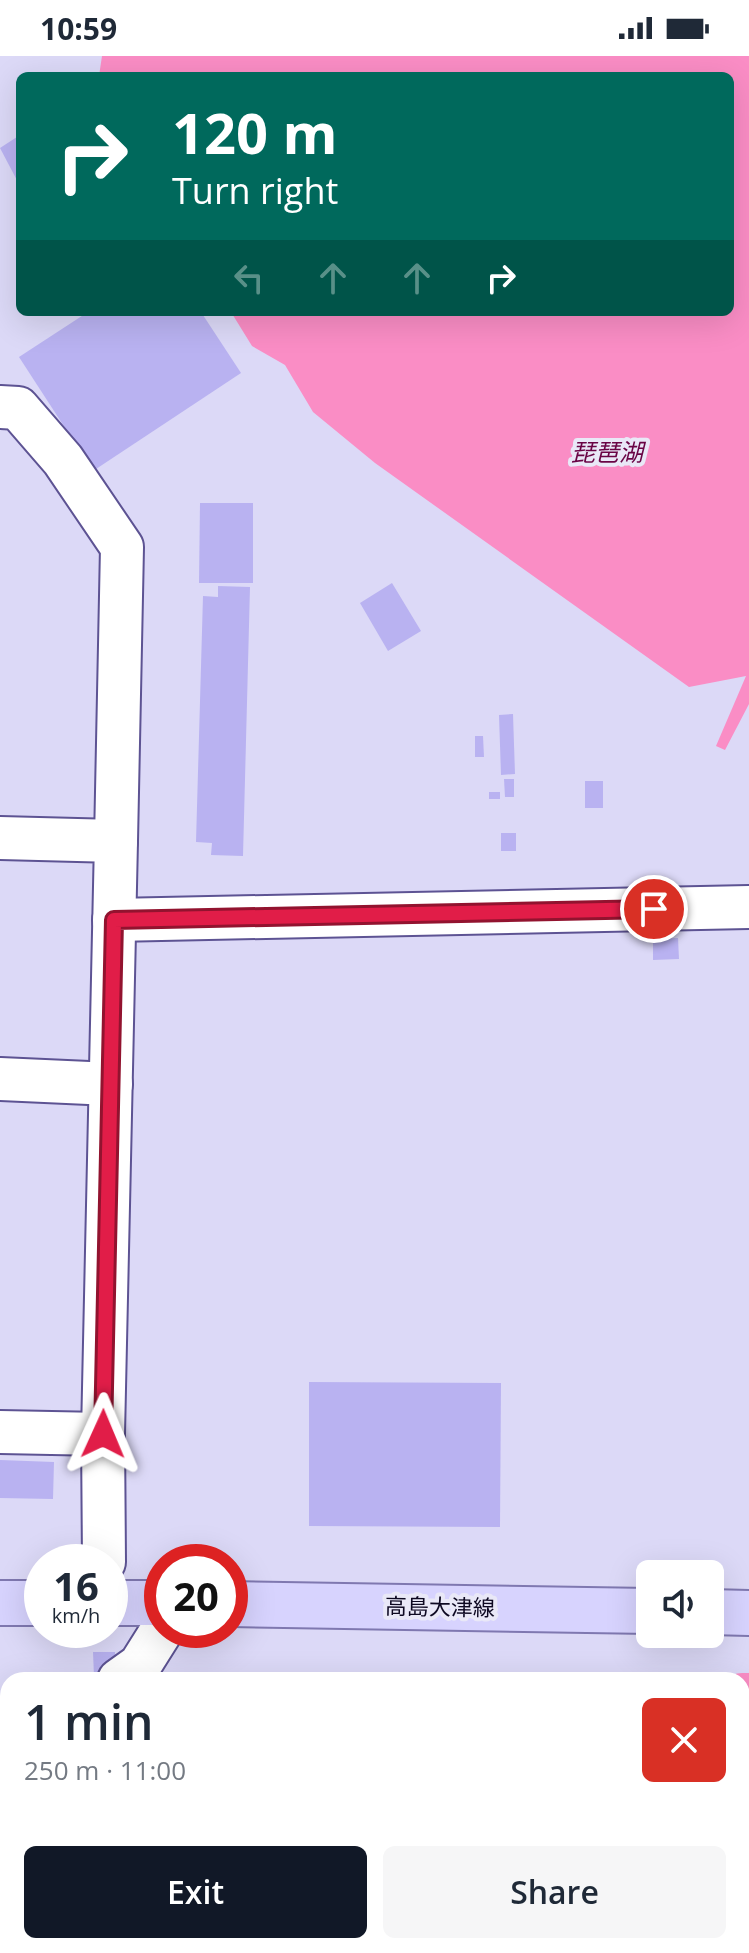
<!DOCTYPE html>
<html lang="en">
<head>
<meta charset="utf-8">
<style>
	:root { --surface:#fff; --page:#f6f6f7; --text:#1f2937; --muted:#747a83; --accent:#111827 }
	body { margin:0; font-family:"Open Sans","Noto Sans JP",sans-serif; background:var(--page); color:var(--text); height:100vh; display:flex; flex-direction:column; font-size:30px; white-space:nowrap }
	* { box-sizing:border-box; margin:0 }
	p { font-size:26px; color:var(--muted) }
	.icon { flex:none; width:44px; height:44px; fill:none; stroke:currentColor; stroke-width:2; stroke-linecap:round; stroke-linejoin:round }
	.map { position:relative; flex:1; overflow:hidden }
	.drawer { position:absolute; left:0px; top:1616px; width:750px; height:282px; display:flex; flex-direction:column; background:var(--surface); border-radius:24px 24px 0 0; box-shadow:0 8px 32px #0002 }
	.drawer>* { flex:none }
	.top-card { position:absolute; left:16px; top:16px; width:718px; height:244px; border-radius:12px; box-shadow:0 8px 32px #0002; background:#00695c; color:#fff; overflow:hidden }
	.tools { position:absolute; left:636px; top:1504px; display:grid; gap:16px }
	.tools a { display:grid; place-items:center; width:88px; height:88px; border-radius:12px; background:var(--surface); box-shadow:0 8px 32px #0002; font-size:40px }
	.speed { position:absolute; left:24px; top:1488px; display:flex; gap:16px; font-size:40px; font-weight:700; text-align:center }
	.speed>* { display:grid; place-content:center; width:104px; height:104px; border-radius:50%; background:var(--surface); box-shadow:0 8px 32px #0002; line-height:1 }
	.speed small { font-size:20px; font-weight:400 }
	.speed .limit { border:12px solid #d22; background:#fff; color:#111 }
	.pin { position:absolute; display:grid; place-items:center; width:68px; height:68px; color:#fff; margin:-34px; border:4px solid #fff; border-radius:50%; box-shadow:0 2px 8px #0007 }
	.me { position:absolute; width:88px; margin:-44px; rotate:1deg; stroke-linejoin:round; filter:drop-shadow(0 0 6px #0008) }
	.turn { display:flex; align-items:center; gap:28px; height:168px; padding:0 24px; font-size:36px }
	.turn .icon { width:104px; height:104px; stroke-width:2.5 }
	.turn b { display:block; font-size:56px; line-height:68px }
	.lanes { display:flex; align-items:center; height:76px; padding:0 24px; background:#0003; justify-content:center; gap:40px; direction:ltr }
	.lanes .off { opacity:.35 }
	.round { display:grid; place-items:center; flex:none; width:84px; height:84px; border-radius:12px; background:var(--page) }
	.overview { display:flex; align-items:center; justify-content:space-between; height:136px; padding:0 24px }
	h1 { font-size:48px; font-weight:600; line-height:60px }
	.primary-button { display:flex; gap:16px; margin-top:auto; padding:16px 24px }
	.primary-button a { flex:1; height:92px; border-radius:12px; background:var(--accent); color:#fff; font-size:32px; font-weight:600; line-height:92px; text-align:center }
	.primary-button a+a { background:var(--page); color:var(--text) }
	.status { display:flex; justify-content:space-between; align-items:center; height:56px; padding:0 40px; background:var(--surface); direction:ltr }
	.status svg { height:22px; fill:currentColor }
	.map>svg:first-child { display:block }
</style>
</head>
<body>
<div class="status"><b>10:59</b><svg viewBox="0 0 49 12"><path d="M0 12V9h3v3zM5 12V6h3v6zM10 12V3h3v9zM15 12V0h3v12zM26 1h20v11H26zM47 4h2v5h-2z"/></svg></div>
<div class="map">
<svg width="749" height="1897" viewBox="0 0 749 1897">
	<rect width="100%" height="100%" fill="#dcd9f7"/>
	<path fill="#fa8dc5" d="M102,0H749V648L725,694L716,690L746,620L689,631L375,407L313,356L285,309L252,290L231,256H730V20H99Z"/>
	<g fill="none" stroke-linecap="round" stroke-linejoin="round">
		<path stroke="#fa8dc5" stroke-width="50" d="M742,1642H749"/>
	</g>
	<g fill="#b9b2f1">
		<path d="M20,79V130L0,92Z"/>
		<path d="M88,256H201L241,317L93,415L19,301Z"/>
		<path d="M200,447H253V527H199Z"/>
		<path d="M392,527L421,575L388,595L360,547Z"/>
		<path d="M218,530L250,531L243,800L211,799L212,787L196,786L203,540L218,541Z"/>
		<path d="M513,658L515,718L501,719L499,659Z"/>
		<path d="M475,680H483L484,701H475Z"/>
		<path d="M504,723H514V741H505Z"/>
		<rect x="585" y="725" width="18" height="27"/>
		<rect x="489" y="736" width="11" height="7"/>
		<rect x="501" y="777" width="15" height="18"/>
		<path d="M678,882L679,903L653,904V883Z"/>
		<path d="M309,1326L501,1327L500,1471L309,1470Z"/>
		<path d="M0,1404L54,1406L53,1443L0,1442Z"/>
		<path d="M93,1596H115V1621H94Z"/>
		<path d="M8,1644V1673L5,1674L0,1665V1647Z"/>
		<rect x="742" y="1696" width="7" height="36"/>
		<rect x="742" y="1776" width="7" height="28"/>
		<rect x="742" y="1811" width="7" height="23"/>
		<path d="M0,1813H6L2,1847H0Z"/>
		<path d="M0,1875L8,1876V1890H18L17,1897H0Z"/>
		<rect x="743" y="1881" width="6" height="16"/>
		<path d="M56,1890H110L116,1894V1897H57Z"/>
		<rect x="240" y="1890" width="17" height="7"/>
		<rect x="280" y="1890" width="20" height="7"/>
		<path d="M311,1890L331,1891L337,1897H311Z"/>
		<rect x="389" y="1890" width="25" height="7"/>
		<path d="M431,1890H454L455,1897H432Z"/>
		<rect x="543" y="1890" width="29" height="7"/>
		<rect x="587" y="1890" width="28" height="7"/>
		<rect x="646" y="1890" width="25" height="7"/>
		<path d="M673,1890H701V1897H674Z"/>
		<path d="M708,1890L736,1892V1897H708Z"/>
		<path d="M497,1892V1897H461V1893Z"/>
	</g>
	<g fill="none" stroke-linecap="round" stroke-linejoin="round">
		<g stroke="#5d5393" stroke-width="46">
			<g id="minor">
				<path d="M0,351L18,352L63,404L122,491L116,785"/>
				<path d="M0,782L116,785L103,1378L104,1506"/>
				<path d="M114,864L749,851"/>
				<path d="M0,1023L111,1028"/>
				<path d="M0,1376L103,1378"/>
				<path d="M119,1624L140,1609L162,1574"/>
				<path d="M742,1666H749"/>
				<path d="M0,1697L8,1692"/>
				<path d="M0,1744L8,1741"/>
				<path d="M742,1757H749"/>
				<path d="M0,1789L8,1791"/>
				<path d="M742,1858H749"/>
				<path d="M516,1890L518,1897"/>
			</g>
		</g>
		<g stroke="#7f78b0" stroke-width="48">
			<g id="major">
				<path d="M0,1547H42"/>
				<path d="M110,1547H162"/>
				<path d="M230,1548L650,1555"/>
				<path d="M710,1556L749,1557"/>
			</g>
		</g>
		<use href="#minor" stroke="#fff" stroke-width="42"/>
		<use href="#major" stroke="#d7d3fe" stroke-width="44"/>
	</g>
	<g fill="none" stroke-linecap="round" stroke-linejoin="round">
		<g stroke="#92132f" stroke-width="20">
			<path id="route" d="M103,1378L114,864L654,853"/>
		</g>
		<use href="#route" stroke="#e11d48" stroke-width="14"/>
	</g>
	<g text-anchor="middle" stroke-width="8" stroke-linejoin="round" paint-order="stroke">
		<g font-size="22" fill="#0d0821" stroke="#e9e8f7">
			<text transform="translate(440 1551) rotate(1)" y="8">高島大津線</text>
		</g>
		<g font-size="24" font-style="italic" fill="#690445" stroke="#e9e8f7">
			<text x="607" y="405">琵琶湖</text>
		</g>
	</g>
</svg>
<div class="tools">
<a><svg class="icon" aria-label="sound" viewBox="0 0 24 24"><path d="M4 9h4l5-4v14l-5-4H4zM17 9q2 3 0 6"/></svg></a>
</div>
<div class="speed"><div>16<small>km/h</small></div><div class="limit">20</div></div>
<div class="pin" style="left:654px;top:853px;background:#d93025"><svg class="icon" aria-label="arrive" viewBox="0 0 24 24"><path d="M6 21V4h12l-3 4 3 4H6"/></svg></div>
<svg class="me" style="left:103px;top:1378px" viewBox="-20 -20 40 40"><path d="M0-17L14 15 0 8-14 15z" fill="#e11d48" stroke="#fff" stroke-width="4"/></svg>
<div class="top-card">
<div class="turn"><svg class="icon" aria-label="right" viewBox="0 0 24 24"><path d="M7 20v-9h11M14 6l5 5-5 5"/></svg><div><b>120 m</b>Turn right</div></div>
<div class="lanes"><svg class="icon off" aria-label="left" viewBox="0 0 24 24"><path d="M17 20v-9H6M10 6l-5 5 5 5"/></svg><svg class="icon off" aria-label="ahead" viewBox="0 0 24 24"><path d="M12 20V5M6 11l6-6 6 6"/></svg><svg class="icon off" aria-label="ahead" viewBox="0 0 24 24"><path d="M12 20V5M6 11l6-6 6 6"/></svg><svg class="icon" aria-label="right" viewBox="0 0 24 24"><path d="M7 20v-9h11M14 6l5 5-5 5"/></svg></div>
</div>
<section class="drawer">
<div class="overview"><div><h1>1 min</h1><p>250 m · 11:00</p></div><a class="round" style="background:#d93025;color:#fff"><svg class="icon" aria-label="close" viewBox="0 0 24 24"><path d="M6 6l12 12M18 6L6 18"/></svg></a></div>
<div class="primary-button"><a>Exit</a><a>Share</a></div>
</section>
</div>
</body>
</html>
